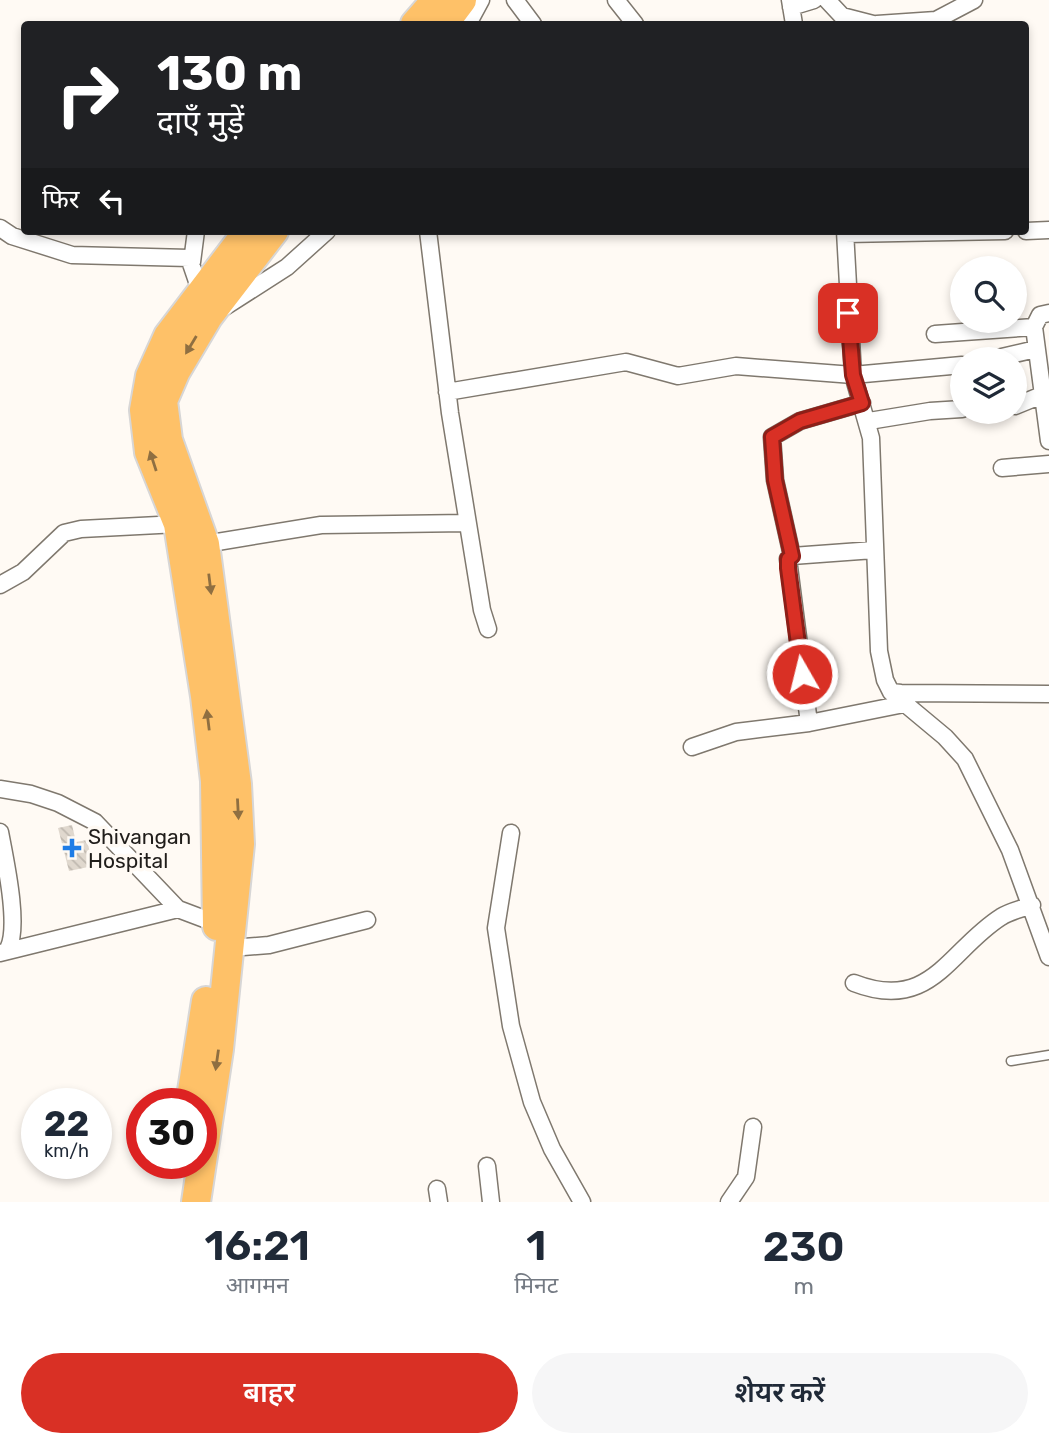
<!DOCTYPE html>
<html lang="hi">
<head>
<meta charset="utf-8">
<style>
	:root { --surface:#fff; --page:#f6f6f7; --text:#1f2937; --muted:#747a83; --accent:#d93025 }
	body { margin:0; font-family:Rubik,"Noto Sans Devanagari",sans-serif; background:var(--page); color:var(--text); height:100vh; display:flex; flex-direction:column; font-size:26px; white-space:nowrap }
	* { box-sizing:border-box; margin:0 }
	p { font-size:23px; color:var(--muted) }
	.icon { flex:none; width:38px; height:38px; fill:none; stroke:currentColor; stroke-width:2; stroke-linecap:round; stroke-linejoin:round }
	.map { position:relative; height:1202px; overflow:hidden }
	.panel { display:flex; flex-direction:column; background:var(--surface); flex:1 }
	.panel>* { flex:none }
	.hud { position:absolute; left:21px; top:21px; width:1008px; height:214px; border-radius:7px; box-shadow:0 4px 10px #0003; background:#202124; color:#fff; overflow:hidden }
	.buttons { position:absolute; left:950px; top:256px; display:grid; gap:14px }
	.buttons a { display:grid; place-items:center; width:77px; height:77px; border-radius:50%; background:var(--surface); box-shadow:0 4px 10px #0003; font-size:35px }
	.speed { position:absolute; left:21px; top:1088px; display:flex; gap:14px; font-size:35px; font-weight:700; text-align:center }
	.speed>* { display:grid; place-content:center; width:91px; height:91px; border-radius:50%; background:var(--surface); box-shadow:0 4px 10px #0003; line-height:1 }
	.speed small { font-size:18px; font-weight:400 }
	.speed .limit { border:10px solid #d22; background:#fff; color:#111 }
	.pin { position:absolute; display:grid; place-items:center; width:60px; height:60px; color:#fff; margin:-30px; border-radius:14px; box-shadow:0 4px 10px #0006 }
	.me { position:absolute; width:77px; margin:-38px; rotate:352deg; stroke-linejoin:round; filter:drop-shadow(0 0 5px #0008) }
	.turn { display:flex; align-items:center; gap:24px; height:147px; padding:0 21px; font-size:32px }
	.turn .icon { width:91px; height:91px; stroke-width:2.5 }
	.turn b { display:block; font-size:49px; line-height:60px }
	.then { display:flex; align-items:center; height:66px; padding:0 21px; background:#0003; gap:14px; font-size:26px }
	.eta { display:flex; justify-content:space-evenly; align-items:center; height:119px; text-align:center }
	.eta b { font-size:42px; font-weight:600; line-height:49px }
	.action { display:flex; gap:14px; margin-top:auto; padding:14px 21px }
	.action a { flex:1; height:80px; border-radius:42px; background:var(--accent); color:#fff; font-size:28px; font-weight:600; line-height:80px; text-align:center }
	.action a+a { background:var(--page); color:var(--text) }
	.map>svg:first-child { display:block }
	.building { fill:url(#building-back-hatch) }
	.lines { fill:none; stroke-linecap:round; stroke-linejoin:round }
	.lane-casing { stroke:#7f786e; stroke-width:11 }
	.street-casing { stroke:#7f786e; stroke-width:19 }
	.highway-casing { stroke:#d7d6d6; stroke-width:32 }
	.lane { stroke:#fff; stroke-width:8 }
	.street { stroke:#fff; stroke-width:16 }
	.highway { stroke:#fec168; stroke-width:28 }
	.oneway { fill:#8f6f41 }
	.route-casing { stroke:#8d1f18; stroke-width:18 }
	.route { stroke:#d93025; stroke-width:12 }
	.poi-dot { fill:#1f7de6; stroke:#fffaf4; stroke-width:2.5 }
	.labels { text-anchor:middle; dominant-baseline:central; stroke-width:7; stroke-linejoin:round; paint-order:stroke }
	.poi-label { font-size:21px; fill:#201d1a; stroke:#fffaf4; text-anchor:start }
</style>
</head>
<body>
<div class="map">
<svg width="1049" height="1202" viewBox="0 0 1049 1202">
	<defs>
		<pattern id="building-back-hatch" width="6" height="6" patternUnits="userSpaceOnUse" patternTransform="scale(1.75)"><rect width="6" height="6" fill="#e0d8ce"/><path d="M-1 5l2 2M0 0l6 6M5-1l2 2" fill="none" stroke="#c0b9b0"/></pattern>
	</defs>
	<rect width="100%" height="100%" fill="#fffaf4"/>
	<path class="building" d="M72,825L76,842L87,840L93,866L69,871L58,828Z"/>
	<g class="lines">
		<g class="lane-casing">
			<path id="lane" d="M1011,1061L1049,1055"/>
		</g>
		<g class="street-casing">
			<path id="street" d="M515,0L533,24
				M616,0L635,24
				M790,0L794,24
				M827,0L842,16L873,24
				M791,7L814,0
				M468,24L481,0
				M877,24L936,20L974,0
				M0,228L12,236L72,255L189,258L202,296
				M428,231L450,413L482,610L488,629
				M845,231L853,375L871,438L879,651L885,680L891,692L901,693L1049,694
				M1026,231L1049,230
				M845,234L1005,231
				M192,262L196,231
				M223,308L287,267L327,231
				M1049,313L1040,315L1034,327L1049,441
				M935,334L1034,327
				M993,359L1036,349
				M447,392L626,362L678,376L736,366L853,375L962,365
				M1015,406L1042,395
				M869,421L930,411L962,409
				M1002,468L1049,464
				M205,544L321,525L467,523
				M792,556L775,480L772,437L800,421L862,403
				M0,585L23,572L64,533L81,529L178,524
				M891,692L945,737L965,759L1010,850L1049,957
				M809,723L788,559L792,556L874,550
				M692,747L736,732L809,723L904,704
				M0,789L31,794L58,803L95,822L178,909L223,926
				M0,832C5,859 20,926 8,949
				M511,833L496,928L511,1026L532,1102L552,1149L582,1202
				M231,948L269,945L367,920
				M0,953L178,909
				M854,983C931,1013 949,950 1001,917C1010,911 1022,909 1032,905
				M487,1166L491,1202
				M437,1189L439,1202
				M729,1202L746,1177L753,1127"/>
		</g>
		<g class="highway-casing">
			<path id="highway" d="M415,24L436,0
				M444,24L462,0
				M217,926L215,781L205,696L178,524L149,452L144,410L150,376L168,336L248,231
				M190,1104L206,1001
				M196,1202L219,1049L240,844L237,784L205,544L168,440L163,401L176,371L208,317L274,231"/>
		</g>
		<use href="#lane" class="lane"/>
		<use href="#street" class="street"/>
		<use href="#highway" class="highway"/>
	</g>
	<defs><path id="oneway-solid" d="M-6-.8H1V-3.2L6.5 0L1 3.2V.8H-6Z" transform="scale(1.75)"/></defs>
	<g class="oneway">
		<use href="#oneway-solid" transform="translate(191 345) rotate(121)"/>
		<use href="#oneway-solid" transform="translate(153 461) rotate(-108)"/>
		<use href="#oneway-solid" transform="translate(210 584) rotate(83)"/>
		<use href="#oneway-solid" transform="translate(208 720) rotate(-97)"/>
		<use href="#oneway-solid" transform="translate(238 809) rotate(87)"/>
		<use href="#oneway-solid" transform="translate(217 1060) rotate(98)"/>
	</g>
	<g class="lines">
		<g class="route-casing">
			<path id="route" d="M802,674L788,568V559L792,556L775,480L772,437L800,421L862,403L853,375L848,313"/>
		</g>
		<use href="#route" class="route"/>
	</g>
	<path class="poi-dot" d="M68.5 837.5h7v7h7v7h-7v7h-7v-7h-7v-7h7z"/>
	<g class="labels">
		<g class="poi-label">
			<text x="88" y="836">Shivangan<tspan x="88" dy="24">Hospital</tspan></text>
		</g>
	</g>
</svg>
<div class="buttons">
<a><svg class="icon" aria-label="search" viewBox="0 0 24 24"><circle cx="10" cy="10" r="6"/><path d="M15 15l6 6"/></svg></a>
<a><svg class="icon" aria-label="layers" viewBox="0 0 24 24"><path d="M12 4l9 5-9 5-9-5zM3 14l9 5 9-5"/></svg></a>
</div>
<div class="speed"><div>22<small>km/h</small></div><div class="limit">30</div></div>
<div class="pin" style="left:848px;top:313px;background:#d93025"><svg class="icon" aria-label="arrive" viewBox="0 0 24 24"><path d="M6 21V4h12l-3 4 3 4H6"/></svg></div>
<svg class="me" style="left:802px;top:674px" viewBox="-20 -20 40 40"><circle r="17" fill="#d93025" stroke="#fff" stroke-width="3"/><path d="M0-11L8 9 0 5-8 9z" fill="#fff"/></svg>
<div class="hud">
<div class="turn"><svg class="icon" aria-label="right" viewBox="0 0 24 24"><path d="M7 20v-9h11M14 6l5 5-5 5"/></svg><div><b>130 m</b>दाएँ मुड़ें</div></div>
<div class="then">फिर<svg class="icon" aria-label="left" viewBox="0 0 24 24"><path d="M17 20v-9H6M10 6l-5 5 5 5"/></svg></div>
</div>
</div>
<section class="panel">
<div class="eta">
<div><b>16:21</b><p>आगमन</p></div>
<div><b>1</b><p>मिनट</p></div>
<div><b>230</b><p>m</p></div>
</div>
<div class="action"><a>बाहर</a><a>शेयर करें</a></div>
</section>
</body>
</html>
